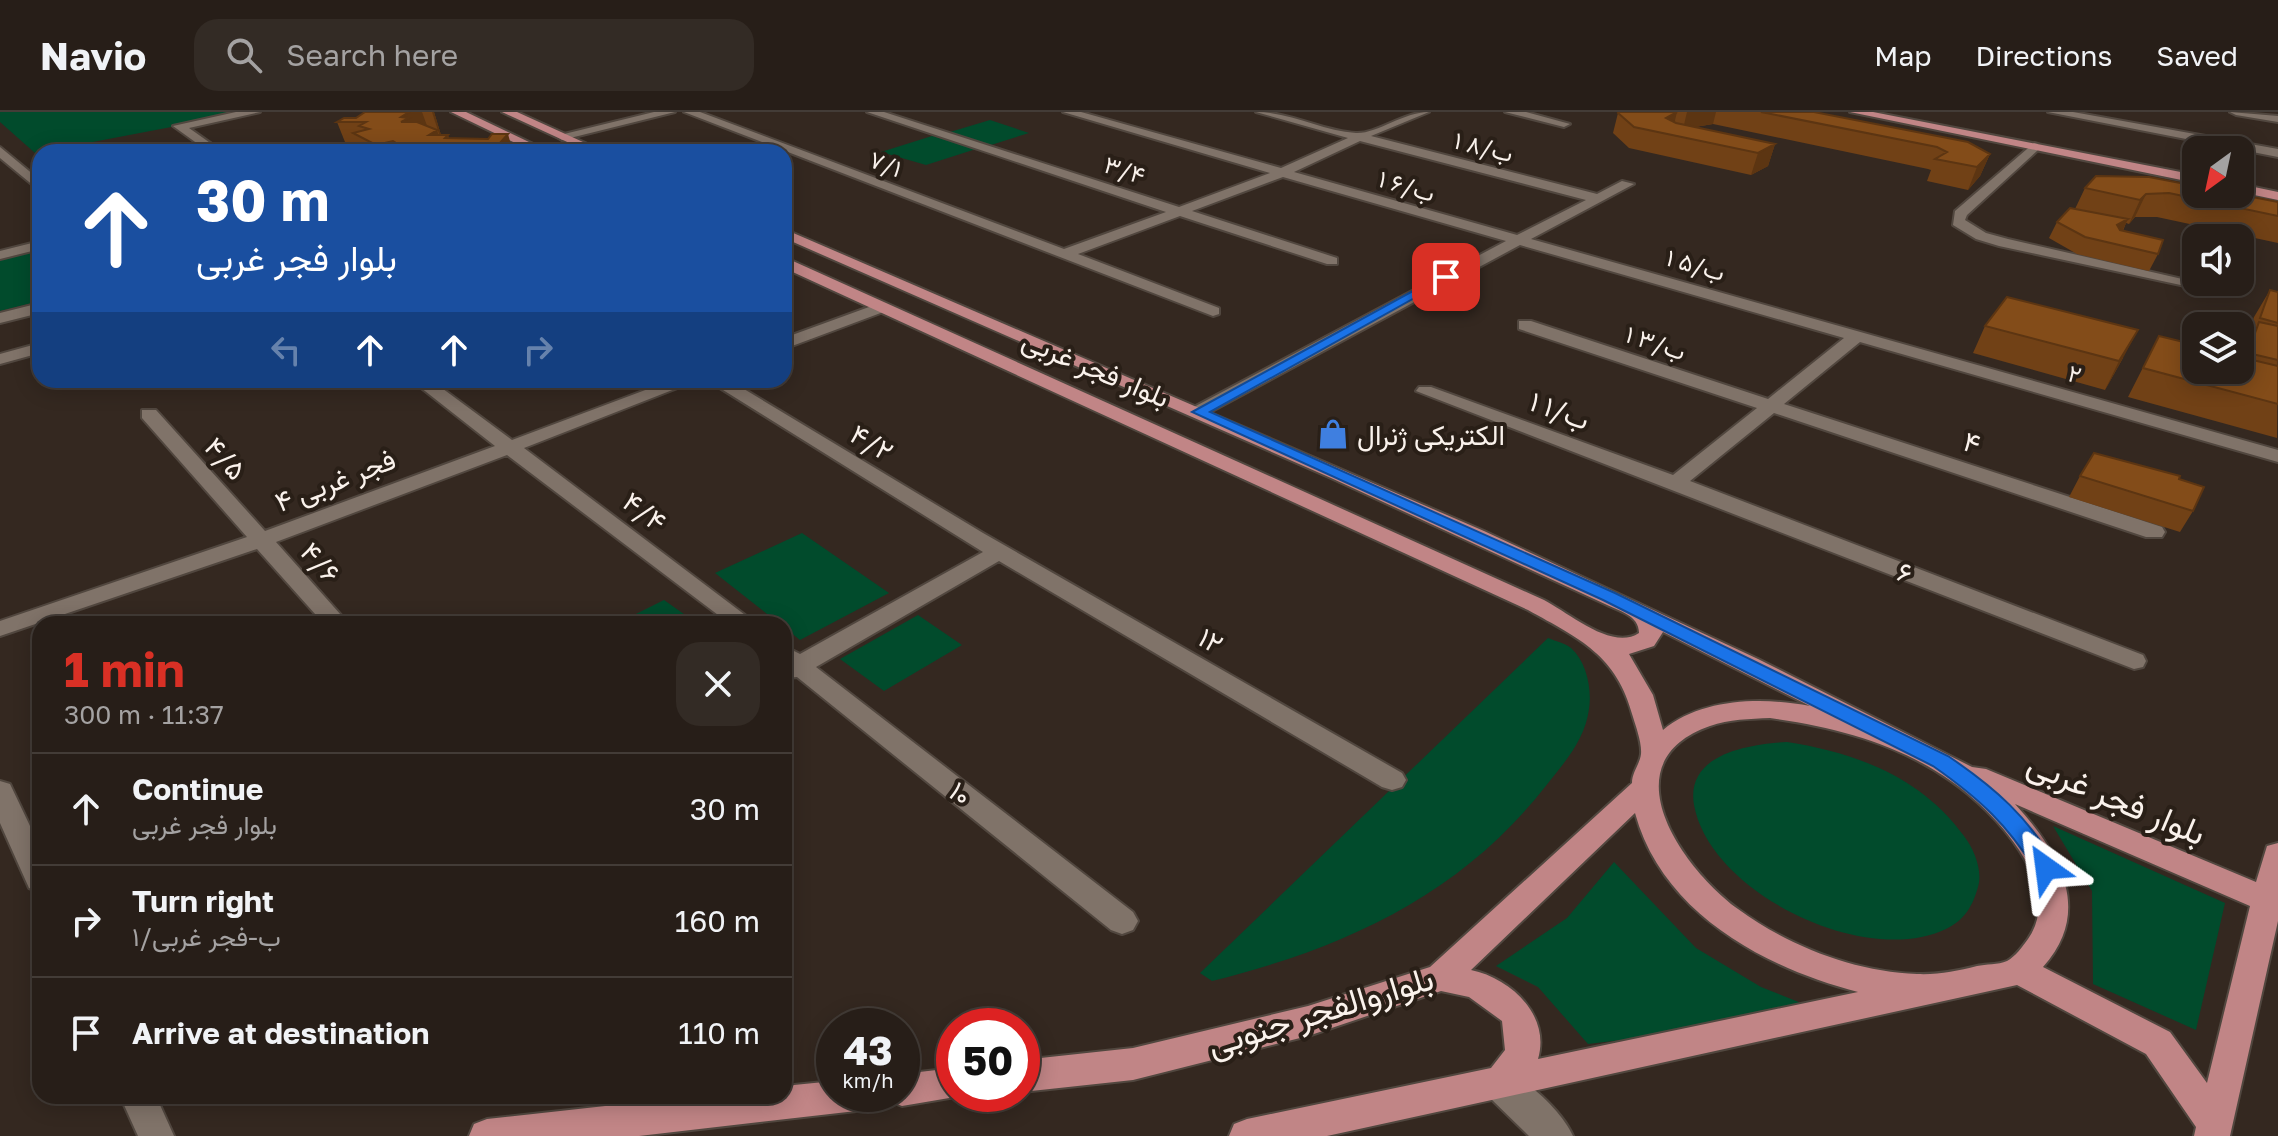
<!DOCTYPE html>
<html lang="en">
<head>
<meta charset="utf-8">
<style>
	:root { --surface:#271e18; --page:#332b25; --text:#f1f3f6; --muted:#a4a2a2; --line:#433c37; --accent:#d93025 }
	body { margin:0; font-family:"Golos Text",Vazirmatn,sans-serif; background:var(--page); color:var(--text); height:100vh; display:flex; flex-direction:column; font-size:30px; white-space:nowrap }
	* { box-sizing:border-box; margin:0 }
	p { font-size:26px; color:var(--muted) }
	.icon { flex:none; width:44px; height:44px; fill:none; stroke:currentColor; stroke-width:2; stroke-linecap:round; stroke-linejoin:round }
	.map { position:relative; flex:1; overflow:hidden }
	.sheet { position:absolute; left:32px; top:504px; width:760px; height:488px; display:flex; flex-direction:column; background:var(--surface); border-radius:24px; box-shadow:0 4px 20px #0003,0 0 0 2px var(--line) }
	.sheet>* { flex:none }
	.hud { position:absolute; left:32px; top:32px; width:760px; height:244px; border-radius:24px; box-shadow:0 4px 20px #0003,0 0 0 2px var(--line); background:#1a4fa0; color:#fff; overflow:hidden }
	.needle { width:52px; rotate:213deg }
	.fabs { position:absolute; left:2182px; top:24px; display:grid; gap:16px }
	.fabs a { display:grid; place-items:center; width:72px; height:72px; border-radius:16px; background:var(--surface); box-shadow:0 4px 20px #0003,0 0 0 2px var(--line); font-size:40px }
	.speed { position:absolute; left:816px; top:896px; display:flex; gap:16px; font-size:40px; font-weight:700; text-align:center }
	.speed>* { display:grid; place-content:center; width:104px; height:104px; border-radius:50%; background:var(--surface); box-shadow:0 4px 20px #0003,0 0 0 2px var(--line); line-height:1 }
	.speed small { font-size:20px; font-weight:400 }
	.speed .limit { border:12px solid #d22; background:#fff; color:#111 }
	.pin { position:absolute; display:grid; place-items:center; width:68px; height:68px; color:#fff; margin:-34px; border-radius:16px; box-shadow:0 4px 12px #0006 }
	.me { position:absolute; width:88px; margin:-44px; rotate:329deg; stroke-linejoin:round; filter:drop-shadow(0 0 6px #0008) }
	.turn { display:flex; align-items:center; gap:28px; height:168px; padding:0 32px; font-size:36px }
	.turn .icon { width:104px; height:104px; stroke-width:2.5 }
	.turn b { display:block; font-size:56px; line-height:68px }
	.lanes { display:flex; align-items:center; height:76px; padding:0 32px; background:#0003; justify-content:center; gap:40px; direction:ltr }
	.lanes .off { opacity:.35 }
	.round { display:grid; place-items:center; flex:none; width:84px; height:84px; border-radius:24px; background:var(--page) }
	.headline { display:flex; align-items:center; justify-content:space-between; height:136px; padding:0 32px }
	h1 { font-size:48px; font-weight:700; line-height:60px; color:var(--accent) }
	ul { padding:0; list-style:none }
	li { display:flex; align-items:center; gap:24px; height:112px; padding:0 32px; border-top:2px solid var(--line) }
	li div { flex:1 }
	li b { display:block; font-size:30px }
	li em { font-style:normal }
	header { display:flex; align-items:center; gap:48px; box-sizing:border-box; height:112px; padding:0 40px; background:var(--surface); border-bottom:2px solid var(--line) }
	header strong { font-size:38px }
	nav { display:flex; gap:44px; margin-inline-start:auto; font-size:28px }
	.search { width:560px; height:72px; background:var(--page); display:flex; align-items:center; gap:20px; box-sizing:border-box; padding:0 28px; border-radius:24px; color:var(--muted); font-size:30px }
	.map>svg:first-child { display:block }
	.green { fill:#014b2c }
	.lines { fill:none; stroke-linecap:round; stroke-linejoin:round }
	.minor-casing { stroke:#51473f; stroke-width:4 }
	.major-casing { stroke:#51473f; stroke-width:4 }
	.minor { fill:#807369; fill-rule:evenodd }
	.major { fill:#c18586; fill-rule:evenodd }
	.wall { fill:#714116 }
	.shaded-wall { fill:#5c3512 }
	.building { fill:#834c19; stroke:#5c3512; stroke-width:2 }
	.route { fill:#1a73e8; stroke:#114b97; stroke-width:2 }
	.labels { text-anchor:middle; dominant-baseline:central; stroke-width:8; stroke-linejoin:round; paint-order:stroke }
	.far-street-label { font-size:24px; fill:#faf2ec; stroke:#291f17 }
	.street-label { font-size:28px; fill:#faf2ec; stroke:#291f17 }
	.poi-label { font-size:28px; fill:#faf2ec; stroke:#291f17; text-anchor:start }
	.near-street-label { font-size:34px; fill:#faf2ec; stroke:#291f17 }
</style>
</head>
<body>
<header>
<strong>Navio</strong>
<div class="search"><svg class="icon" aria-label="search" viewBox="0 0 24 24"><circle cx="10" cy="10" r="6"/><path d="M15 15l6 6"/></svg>Search here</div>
<nav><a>Map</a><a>Directions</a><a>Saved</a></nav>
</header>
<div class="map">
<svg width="2278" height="1024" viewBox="0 0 2278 1024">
	<rect width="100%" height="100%" fill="#342820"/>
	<path class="green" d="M0,0H250L35,41L0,10Z
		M990,8L1029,21L991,33L950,20Z
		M932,24L976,37L926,53L881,40Z
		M40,136V189L0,199V145Z
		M802,421L889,481L800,528L715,461Z
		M664,488L698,512H616Z
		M918,503L962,533L884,579L840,547Z
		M1548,526C1555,529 1565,531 1571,536C1587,550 1592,578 1589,597C1585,628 1564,651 1545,675C1459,784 1344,836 1212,869L1200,861Z
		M1787,630C1857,641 1921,665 1964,724C1974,737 1983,759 1978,775C1973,793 1965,808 1946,817C1865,856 1710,781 1694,693C1685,641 1751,632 1787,630Z
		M2053,714L2225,791L2196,918L2093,872L2092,779Z
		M1614,750L1696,836L1761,875L1831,903L1588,932L1538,875L1496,854L1567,806Z"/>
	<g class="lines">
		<g class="minor-casing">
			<path id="minor" d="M236,0H260L189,16L223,40H209L173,14Z
				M654,0H675L562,28L556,24Z
				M684,0H700L1064,137L1166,100L867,0H884L1179,95L1270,61L1063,0H1081L1281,56L1348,26L1256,0C1291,0 1322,19 1356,21C1377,22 1403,0 1429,0L1371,24L1597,82L1622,69L1634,72L1531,127L2278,338V350L1860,230L1784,292L2162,415L2165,420L2162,425H2146L1774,301L1690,369L2143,543L2146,549L2143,555L2134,557L1416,279L1419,275H1431L1673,363L1757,296L1519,217V209H1531L1768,287L1844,226L1520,133L1199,306L1192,304V296L1506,129L1283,65L1192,99L1337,146V152H1327L1180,104L1078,142L1219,196V202L1213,204ZM1360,29L1586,88L1517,123L1294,60Z
				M1505,0H1526L1570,12L1564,15Z
				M2048,0H2073L2278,37V45Z
				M2230,0L2278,4V10L2236,3Z
				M2034,31L2038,32V38L1967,103L1965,108L1986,121L2008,127L2204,172V178L1999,134L1976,127L1953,113L1955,99Z
				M0,35L40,68V79L0,46Z
				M40,129V137L0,147V139Z
				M40,191V201L0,211V201Z
				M880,191L888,196L886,199L784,237V226Z
				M40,231V241L0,252V242Z
				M411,268H431L512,328L672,268H698L524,336L757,512H730L507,343L276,430L349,512H324L257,437L0,524V509L247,425L142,306V298H156L265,419L495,334Z
				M707,268H729L983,421L1402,661L1406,668L1402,675L1392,678L1382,675L999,449L816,555L1133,800L1138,809L1133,818L1122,822L1111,818L797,565L784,566V534L800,542L983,440Z
				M0,669L10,672L40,735V780L29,776L0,711Z
				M1500,956C1525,965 1562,999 1573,1024H1529L1487,983L1482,972L1487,961Z
				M120,984H156L174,1024H138Z"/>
		</g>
		<g class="major-casing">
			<path id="major" d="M451,0H466L550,40H534Z
				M502,0H517L605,40H589Z
				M1850,0H1873L2196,63V71Z
				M2240,72L2278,80V88L2240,80Z
				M784,117L1484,419L1758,547L1972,655L1986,657L2256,770L2267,734L2278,731V809L2230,1024H2194L2196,1015L2146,942L2017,873L1327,1024H1229L1234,1012L1247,1007L1491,956L1505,938L1502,909L1469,885L1441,879L1308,924L1133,968L1022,980V948L1133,936L1308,894L1430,855L1632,671C1632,660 1640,652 1641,642C1642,631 1636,615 1633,605C1617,543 1580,527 1528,498L784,156V145L1544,488C1569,501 1612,539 1639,521C1639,503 1619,499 1605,492L1331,366L784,126ZM1663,520L1810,594C1762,585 1702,586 1663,618L1653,583L1629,542L1654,534ZM1770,606C1835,615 1897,631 1951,669C1993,698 2066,773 2028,827C2023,834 2015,845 2007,849C1998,853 1986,852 1977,854C1957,859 1938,863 1917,862C1855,860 1788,834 1738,797C1682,756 1607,650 1710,614C1729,607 1750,607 1770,606ZM2015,692L2250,794L2207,971L2170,920L2043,855C2094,798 2059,740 2015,692ZM1635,701C1662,801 1765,856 1858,880L1538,947C1551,903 1510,866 1471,858Z
				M954,956V982L967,983L902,994L889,989L886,982H902V962Z
				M834,969V982H883L878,994L865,998L639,1024H469L474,1012L487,1007L696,984H784V974Z"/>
		</g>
		<use href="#minor" class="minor"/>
		<use href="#major" class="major"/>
	</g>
	<path class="wall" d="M365,0H434L441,23H448L449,26L513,40H349L337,10L356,6Z
		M1619,0H1814L1990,42L1980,64L1968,78L1927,69L1931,58L1928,57L1713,12L1695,15L1775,32L1768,54L1751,63L1629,36L1613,21L1618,1Z
		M2096,64L2278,90V131L2157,105H2135L2129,112L2126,111L2123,119L2158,142L2149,159L2077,142L2049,126L2057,110L2075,97L2085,76Z
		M2270,178L2278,180L2277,326L2128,285L2159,224L2240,245L2254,205Z
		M1985,214L2123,246L2105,278L1973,241Z
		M2080,364L2179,367L2193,399L2180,420L2069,385Z"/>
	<path class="shaded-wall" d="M409,0H422L430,22L437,18L444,40L401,10V5Z
		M432,0H434L441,23V28Z
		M1677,0L1672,21L1666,6Z
		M1687,0H1716L1713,12L1683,17Z
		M508,22L513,40H499V32Z
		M393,29L397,40H378L376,33Z
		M1775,32L1768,54L1751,63L1758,41Z
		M1990,42L1980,64L1968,78L1977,55Z
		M2146,82L2135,105L2129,112L2140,88Z
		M2128,107L2120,124L2117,113Z
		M2138,218L2123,246L2105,278L2119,249Z"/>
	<path class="building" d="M365,0H409L401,5L409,6L401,10H417L437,18L429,23H448L445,26L488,27L492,22H508L499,32H510L499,40H409L417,36H404L393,29L376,33L353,21L369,17L359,14L366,10H337L344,6H356Z
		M1619,0H1677L1666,6L1676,11L1775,32L1758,41L1634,15L1618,1Z
		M1761,0H1814L1968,30L1990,42L1977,55L1935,47L1947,40L1937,35Z
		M2096,64L2149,65L2196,74V82H2237L2278,90V104L2169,81L2146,82L2140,88L2085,76Z
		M2070,96L2128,107L2117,113L2120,118L2163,128L2158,142L2085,125L2057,110Z
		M2270,178L2278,180V211L2260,206Z
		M2007,185L2138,218L2119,249L1985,214Z
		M2259,210L2278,214V248L2248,241Z
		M2159,224L2196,233V258H2240V245L2278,254V292L2143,256Z
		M2094,341L2180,364L2179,367L2204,375L2193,399L2080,364Z"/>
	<path class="route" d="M1442,163L1452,165L1210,300L1615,481L1948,644C1994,675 2030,706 2057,756L2054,762H2038C2008,713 1980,687 1933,654L1603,488L1192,300Z"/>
	<defs>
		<g id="shop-bare" transform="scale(2.4)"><path d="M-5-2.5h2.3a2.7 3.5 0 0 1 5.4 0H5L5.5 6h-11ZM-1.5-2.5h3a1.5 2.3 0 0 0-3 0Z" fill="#3f7fe0" stroke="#291f17" stroke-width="2.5" paint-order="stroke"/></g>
	</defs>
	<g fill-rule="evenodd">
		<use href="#shop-bare" x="1333" y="322"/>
	</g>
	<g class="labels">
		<g class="far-street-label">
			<text transform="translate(1484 34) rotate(14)">۱ ب/۸</text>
			<text transform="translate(886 51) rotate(21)">۷/۱</text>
			<text transform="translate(1125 57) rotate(18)">۳/۴</text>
			<text transform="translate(1407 73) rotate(16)">۱ ب/۶</text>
			<text transform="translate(1696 152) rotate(16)">۱ ب/۵</text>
			<text transform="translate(1656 230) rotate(18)">۱ ب/۳</text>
			<text transform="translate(2075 261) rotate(16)">۲</text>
		</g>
		<g class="street-label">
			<text transform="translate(1096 256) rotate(23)">بلوار فجر غربی</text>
			<text transform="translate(1560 298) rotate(20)">۱ ب/۱</text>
			<text transform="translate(872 330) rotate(31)">۴/۲</text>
			<text transform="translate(1972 330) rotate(18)">۴</text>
			<text transform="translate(226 346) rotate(48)">۴/۵</text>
			<text transform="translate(335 368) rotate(-21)">۴ فجر غربی</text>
			<text transform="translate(645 399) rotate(37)">۴/۴</text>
			<text transform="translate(321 450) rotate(48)">۴/۶</text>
			<text transform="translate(1905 460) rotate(21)">۶</text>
			<text transform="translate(1211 528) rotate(30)">۱۲</text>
			<text transform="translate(961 681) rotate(38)">۱۰</text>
		</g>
		<g class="poi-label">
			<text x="1357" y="322">الکتریکی ژنرال</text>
		</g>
		<g class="near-street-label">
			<text transform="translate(2117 685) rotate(23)">بلوار فجر غربی</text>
			<text transform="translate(1320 898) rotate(-17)">بلواروالفجر جنوبی</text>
		</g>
	</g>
</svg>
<div class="fabs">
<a><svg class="needle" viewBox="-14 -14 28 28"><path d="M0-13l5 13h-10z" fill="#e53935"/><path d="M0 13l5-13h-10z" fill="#a4a2a2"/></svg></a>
<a><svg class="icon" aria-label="sound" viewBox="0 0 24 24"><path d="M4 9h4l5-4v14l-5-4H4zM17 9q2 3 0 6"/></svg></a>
<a><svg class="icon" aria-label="layers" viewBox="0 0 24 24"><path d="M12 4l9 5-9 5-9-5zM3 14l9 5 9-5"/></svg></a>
</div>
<div class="speed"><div>43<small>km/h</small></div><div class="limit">50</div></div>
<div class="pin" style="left:1446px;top:165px;background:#d93025"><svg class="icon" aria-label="arrive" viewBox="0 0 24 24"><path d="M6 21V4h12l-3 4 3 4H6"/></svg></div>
<svg class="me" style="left:2046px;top:756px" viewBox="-20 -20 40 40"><path d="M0-17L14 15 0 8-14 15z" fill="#1a73e8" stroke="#fff" stroke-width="4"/></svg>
<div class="hud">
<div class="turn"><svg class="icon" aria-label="ahead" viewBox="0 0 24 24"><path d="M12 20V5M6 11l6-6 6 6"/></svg><div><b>30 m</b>بلوار فجر غربی</div></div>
<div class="lanes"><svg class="icon off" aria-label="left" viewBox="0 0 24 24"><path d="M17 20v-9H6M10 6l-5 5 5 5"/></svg><svg class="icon" aria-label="ahead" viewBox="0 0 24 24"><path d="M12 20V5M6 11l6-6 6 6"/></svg><svg class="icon" aria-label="ahead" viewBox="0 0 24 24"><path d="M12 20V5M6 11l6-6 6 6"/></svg><svg class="icon off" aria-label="right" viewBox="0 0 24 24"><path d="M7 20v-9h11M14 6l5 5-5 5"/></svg></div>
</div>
<section class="sheet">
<div class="headline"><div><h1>1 min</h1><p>300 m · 11:37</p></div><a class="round"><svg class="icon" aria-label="close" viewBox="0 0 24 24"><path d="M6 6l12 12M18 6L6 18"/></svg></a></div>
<ul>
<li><svg class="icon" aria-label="ahead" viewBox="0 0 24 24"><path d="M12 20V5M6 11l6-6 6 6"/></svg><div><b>Continue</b><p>بلوار فجر غربی</p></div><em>30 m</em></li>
<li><svg class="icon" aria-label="right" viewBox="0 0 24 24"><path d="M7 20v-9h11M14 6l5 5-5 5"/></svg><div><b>Turn right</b><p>۱/ب-فجر غربی</p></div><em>160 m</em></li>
<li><svg class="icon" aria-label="arrive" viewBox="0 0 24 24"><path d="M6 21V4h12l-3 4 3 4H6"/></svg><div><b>Arrive at destination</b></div><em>110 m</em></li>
</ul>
</section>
</div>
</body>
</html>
